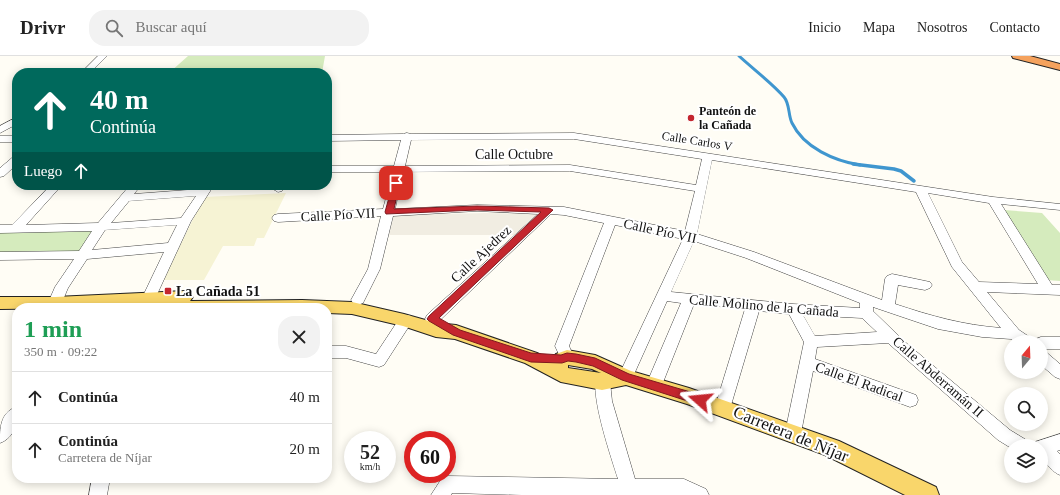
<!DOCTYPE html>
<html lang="es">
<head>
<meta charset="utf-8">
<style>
	:root { --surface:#fff; --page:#f2f2f2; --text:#222; --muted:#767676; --line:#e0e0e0 }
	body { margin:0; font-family:Georgia,serif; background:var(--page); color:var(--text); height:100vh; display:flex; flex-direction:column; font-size:15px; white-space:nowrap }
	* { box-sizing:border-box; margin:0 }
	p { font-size:13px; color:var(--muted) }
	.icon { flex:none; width:22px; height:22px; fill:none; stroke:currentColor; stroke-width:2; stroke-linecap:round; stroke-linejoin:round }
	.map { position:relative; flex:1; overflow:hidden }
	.sheet { position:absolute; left:12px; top:247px; width:320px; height:180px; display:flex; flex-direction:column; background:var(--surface); border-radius:16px; box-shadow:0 2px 10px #0003 }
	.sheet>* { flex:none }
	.banner { position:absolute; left:12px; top:12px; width:320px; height:122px; border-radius:16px; box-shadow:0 2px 10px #0003; background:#00695c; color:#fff; overflow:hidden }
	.needle { width:26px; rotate:19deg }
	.tools { position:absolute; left:1004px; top:279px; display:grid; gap:8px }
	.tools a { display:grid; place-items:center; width:44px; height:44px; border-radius:50%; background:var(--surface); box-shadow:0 2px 10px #0003; font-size:20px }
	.speed { position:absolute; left:344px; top:375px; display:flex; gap:8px; font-size:20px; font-weight:700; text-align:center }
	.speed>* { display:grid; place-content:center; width:52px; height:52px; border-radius:50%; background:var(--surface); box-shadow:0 2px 10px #0003; line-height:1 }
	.speed small { font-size:10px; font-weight:400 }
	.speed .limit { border:6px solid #d22; background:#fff; color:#111 }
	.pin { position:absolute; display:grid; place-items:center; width:34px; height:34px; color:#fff; margin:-17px; border-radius:8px; box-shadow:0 2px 6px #0006 }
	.me { position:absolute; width:44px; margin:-22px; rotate:288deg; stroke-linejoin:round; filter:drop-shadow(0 0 3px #0008) }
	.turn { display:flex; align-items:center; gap:14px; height:84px; padding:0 12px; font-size:18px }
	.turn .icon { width:52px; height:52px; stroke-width:2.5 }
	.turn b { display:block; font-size:28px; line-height:34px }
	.then { display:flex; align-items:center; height:38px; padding:0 12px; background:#0003; gap:8px; font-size:15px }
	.round { display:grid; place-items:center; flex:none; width:42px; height:42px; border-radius:16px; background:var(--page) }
	.head { display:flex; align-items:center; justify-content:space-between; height:68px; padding:0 12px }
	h1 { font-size:24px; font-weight:700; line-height:30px; color:#1e9e55 }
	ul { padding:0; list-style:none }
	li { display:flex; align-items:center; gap:12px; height:52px; padding:0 12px; border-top:1px solid var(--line) }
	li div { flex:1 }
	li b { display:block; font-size:15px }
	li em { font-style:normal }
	header { display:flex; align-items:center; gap:24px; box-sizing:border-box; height:56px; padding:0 20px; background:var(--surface); border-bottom:1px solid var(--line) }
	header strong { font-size:19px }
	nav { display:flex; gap:22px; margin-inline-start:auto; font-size:14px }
	.search { width:280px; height:36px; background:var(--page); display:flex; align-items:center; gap:10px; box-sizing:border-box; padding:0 14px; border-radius:16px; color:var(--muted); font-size:15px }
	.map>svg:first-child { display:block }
	.farmland { fill:#f6f3d4 }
	.green { fill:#d5ebbd }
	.plaza { fill:#f1ede2 }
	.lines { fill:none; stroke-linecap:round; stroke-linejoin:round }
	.stream-far1 { stroke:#3f96cf; stroke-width:3 }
	.stream { stroke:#3f96cf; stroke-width:3.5 }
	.minor-casing { stroke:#444; stroke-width:1 }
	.major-casing { stroke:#222; stroke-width:2 }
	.highway-casing { stroke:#222; stroke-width:2 }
	.minor { fill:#fff; fill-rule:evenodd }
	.major { fill:#f9d66b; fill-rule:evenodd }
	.highway { fill:#f5a25d; fill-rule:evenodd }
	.route { fill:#c4262e; stroke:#7f191e }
	.poi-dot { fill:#c4262e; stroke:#fff; stroke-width:1.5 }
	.labels { text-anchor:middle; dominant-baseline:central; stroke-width:4; stroke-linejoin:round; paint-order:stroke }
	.far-poi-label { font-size:12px; font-weight:bold; fill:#111; stroke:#fff; text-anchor:start }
	.far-street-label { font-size:12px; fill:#111; stroke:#fff }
	.street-label { font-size:14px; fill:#111; stroke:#fff }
	.poi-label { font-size:14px; font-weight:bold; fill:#111; stroke:#fff; text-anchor:start }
	.near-street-label { font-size:17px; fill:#111; stroke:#fff }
</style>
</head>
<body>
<header>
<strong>Drivr</strong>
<div class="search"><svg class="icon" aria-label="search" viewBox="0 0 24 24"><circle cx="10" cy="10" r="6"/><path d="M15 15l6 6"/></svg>Buscar aquí</div>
<nav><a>Inicio</a><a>Mapa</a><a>Nosotros</a><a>Contacto</a></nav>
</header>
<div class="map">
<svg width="1060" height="439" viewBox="0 0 1060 439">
	<rect width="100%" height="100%" fill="#fffdf5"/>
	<path class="farmland" d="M286,137L264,182H257L254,190H223L204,224H163L204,141Z"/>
	<path class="green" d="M188,0H325L322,17H169Z
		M1004,154L1042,157L1060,177V225L1046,224Z
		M101,171L84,199L0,200V173Z"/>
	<path class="plaza" d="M486,157L535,158L536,162L516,179H389L394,159Z"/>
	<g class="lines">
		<path class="stream-far1" d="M739,0C753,13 772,27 784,41C790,48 788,59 792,67C804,92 835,105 860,109"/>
		<path class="stream" d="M853,108L894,113L901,115L914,125"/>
		<g class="minor-casing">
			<path id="minor" d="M98,0H107L90,17H81Z
				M17,61V68L0,77V70Z
				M407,77L411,78L574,77L993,141L1060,148V154L1001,148L1052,229H1060V239L987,236L1019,274L1031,282L1033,286H1015L1011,283L982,281L938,273L873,251V255L905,286L1010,374L1028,385L1030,390H1011V392L998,384L888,287L817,291L815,303L916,339L918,344L916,349L910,351L813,315L801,377L799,382L793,384L787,382L785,377L804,286L789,258L759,255L729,356L723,358L717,356L715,351L745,253L694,248L662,329L659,334L654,335L649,334L646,329L681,247L667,245L631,325L626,327L621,325L618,321L683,183L615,169L569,290L574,301L572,305L567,307L562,305L555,290L604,167L564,159L551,158L437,267L432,268L427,267L425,263L427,259L538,158L477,155L393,160L380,213L363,247L358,249L353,247L351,244L368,213L381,160L278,166L274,165L272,162L274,159L278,158L383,153L393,116H327V110H394L401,84L327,85V79L403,78ZM574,83L702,103L696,129L570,109L405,110L411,84ZM712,104L916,136L952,211L1001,272C963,269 931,260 895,248L898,229L925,234L930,232L932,229L930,226L892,218L887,220L885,223L882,244L754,196L697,178ZM570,115L695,135L685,175L564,151L477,149L395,153L403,116ZM928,137L989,147L1038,228L979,226L962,206ZM694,185L746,202L860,247V252L793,248L671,236ZM803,259L862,262L877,276L815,280Z
				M0,80H17V86H0Z
				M17,100V108L4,120L0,121V112L13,101Z
				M51,129H62L26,169L98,167L130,129H141L134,138L201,133L204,129H214L191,165L154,245L149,247L144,245L142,242L164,196L87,203L68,232L60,251L55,252L50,251L48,247L55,231L74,203L0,204V196L79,195L92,175L0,177V169H12ZM196,140L181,162L111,167L129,145ZM177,169L168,187L92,194L105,174Z
				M275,129H285L282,135L278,136L273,133Z
				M406,259L411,260L413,264L384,309L379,311L346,302H327V290H346L376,298L401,260Z
				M1041,281H1060V293H1041V286H1034L1036,283Z
				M1041,294L1046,296L1060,308V323L1055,321L1041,309Z
				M602,320L607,321L610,326L612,345L635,423H684L706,433L709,439H522L452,437L451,439H431L442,422L448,420L618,423C612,404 589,337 597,321Z
				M16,351C21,364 14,382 0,387C0,372 0,357 16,351Z
				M1060,378V394L1057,395L1060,398V419C1052,416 1048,408 1041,403V390H1033L1035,386Z
				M92,422H110L107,439H89Z"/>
		</g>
		<g class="major-casing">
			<path id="major" d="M185,235L191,237L193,241L190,245L302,244L352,246L404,258L436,267L456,269L537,297L551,304L556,298L567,294L595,299L631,315L689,332L839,385L936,431L939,439H905L825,399L687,348L626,329L602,334L561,326L525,307L455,283L436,281L403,270L352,258L327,257V252H159L161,248L79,252L0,253V241H55ZM568,309L592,313L601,317L568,312Z"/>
		</g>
		<g class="highway-casing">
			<path id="highway" d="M1012,0H1030L1060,8V14L1013,2Z"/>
		</g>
		<use href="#minor" class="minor"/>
		<use href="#major" class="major"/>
		<use href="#highway" class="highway"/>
	</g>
	<path class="route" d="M396,124L400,127L394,153L477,150L549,152L553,154L439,262L460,274L531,297L561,299L567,297L576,298L595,302L629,318L704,340L706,344L704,347L700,349L622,324L593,310L576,306L568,305L562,307L531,306L453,279L429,265L427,263L429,260L541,156L477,154L386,158L385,156L393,127Z"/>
	<g class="poi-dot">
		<circle cx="691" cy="62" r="4"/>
		<rect x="164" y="231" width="8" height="8" rx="2"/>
	</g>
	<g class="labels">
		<g class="far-poi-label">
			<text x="699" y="55">Panteón de<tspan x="699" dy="14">la Cañada</tspan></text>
		</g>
		<g class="far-street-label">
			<text transform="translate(697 85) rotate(9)">Calle Carlos V</text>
		</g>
		<g class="street-label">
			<text x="514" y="98">Calle Octubre</text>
			<text transform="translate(338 159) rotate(-3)">Calle Pío VII</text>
			<text transform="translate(660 175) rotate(12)">Calle Pío VII</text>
			<text transform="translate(481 198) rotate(-43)">Calle Ajedrez</text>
			<text transform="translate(764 250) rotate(5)">Calle Molino de la Cañada</text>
			<text transform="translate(938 321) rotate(41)">Calle Abderramán II</text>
			<text transform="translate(859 326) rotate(20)">Calle El Radical</text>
		</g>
		<g class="poi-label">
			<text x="176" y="235">La Cañada 51</text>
		</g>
		<g class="near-street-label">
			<text transform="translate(791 378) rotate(22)">Carretera de Níjar</text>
		</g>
	</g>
</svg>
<div class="tools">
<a><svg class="needle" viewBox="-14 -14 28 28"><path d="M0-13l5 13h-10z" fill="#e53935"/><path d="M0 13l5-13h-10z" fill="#767676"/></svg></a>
<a><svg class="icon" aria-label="search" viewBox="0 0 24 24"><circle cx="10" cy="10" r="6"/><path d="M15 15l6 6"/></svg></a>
<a><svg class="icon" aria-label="layers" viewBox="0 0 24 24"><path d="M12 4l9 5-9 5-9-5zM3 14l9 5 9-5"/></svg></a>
</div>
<div class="speed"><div>52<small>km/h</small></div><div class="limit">60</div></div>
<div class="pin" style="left:396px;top:127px;background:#d93025"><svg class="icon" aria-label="arrive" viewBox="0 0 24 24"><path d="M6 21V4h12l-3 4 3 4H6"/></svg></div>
<svg class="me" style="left:700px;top:344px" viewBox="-20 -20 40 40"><path d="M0-17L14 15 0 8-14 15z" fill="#c4262e" stroke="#fff" stroke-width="4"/></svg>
<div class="banner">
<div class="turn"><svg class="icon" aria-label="ahead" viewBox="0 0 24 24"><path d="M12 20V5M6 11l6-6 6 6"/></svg><div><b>40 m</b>Continúa</div></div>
<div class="then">Luego<svg class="icon" aria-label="ahead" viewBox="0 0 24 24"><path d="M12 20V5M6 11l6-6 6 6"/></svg></div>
</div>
<section class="sheet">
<div class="head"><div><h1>1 min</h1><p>350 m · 09:22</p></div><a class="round"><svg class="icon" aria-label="close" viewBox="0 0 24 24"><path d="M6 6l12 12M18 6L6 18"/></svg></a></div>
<ul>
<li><svg class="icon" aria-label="ahead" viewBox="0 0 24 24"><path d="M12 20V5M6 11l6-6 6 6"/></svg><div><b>Continúa</b></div><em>40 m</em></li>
<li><svg class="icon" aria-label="ahead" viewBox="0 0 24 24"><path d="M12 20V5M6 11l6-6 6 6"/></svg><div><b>Continúa</b><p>Carretera de Níjar</p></div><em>20 m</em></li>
</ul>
</section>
</div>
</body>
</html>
